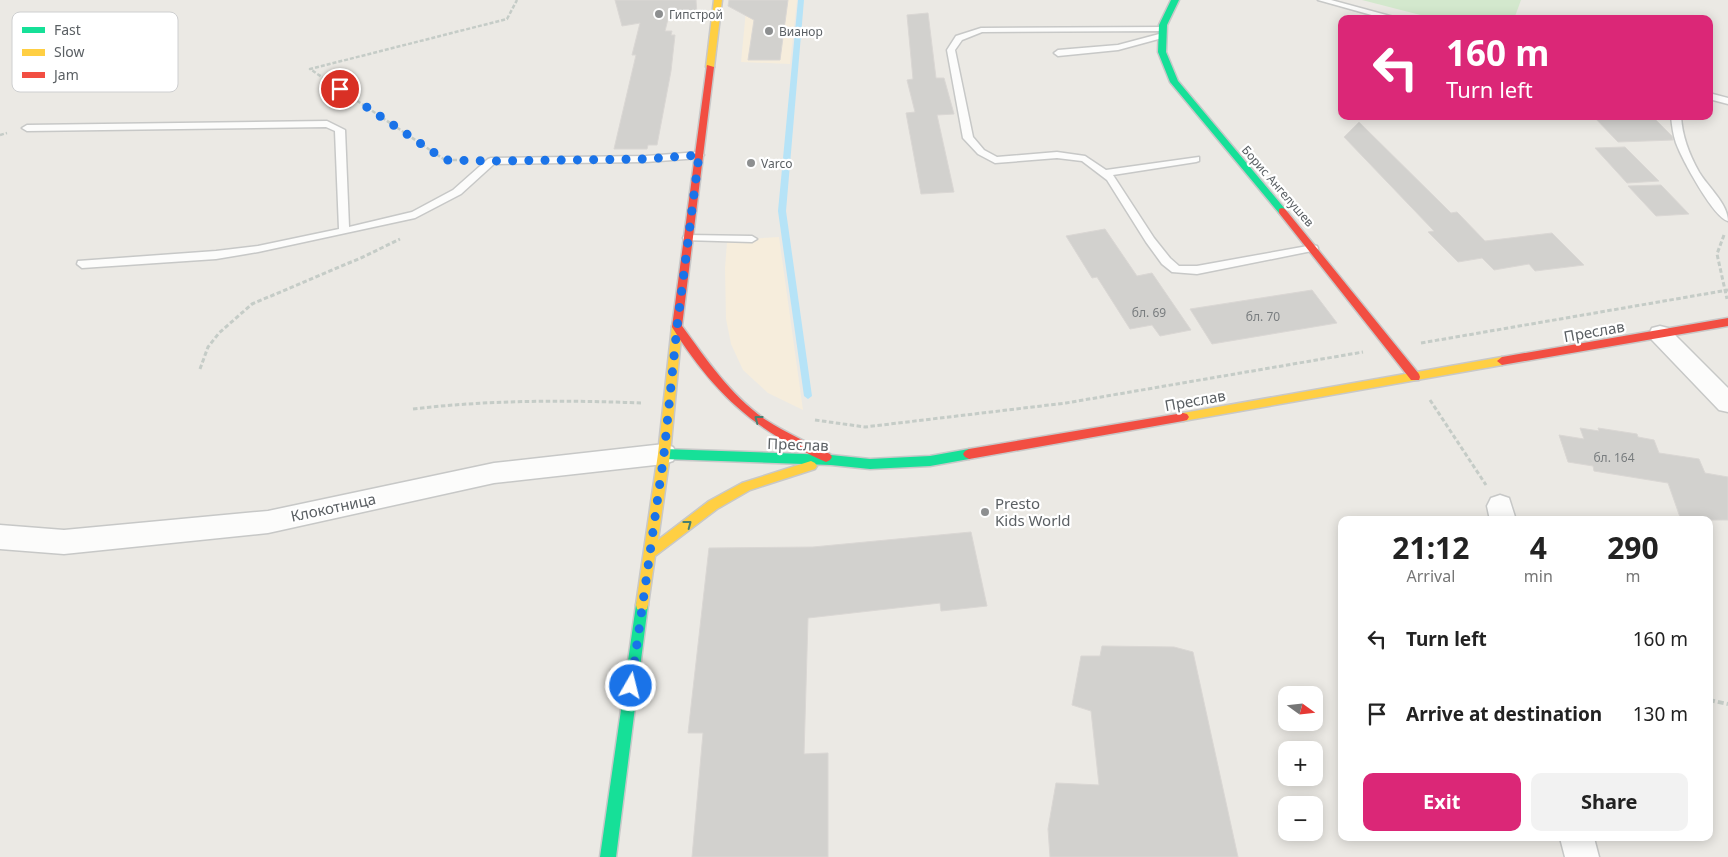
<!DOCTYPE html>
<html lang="en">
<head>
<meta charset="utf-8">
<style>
	:root { --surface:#fff; --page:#f2f2f2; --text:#222; --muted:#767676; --accent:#db2777 }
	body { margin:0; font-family:"Noto Sans",sans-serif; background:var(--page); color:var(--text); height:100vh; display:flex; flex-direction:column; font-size:19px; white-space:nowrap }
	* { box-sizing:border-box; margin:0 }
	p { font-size:16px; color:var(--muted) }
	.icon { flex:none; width:28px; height:28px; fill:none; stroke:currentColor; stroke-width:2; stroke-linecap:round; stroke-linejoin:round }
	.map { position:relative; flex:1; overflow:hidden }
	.panel { position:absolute; left:1338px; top:516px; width:375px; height:325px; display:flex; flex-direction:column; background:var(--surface); border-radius:10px; box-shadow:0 2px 12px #0003 }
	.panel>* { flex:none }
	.banner { position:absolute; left:1338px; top:15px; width:375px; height:105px; border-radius:10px; box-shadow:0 2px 12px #0003; background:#db2777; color:#fff; overflow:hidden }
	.needle { width:32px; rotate:105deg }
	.fabs { position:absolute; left:1278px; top:686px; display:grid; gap:10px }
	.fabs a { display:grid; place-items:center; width:45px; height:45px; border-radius:10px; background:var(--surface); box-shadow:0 2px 12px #0003; font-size:25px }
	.pin { position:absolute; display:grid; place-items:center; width:42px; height:42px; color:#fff; margin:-21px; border:2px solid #fff; border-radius:50%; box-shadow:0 1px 5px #0007 }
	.me { position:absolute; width:55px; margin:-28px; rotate:8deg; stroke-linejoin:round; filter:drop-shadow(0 0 4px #0008) }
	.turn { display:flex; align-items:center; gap:18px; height:105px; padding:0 25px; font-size:22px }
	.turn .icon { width:65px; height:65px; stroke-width:2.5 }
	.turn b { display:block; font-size:35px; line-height:42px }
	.eta { display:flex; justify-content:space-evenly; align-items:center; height:85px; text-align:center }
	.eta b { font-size:30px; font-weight:700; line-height:35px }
	.action { display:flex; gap:10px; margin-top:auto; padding:10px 25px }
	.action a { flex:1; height:58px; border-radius:10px; background:var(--accent); color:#fff; font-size:20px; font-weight:700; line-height:58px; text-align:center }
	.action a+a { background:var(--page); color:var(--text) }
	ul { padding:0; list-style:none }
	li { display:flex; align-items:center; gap:15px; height:75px; padding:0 25px }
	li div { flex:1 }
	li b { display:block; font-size:19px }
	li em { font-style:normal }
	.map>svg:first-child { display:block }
	.commercial { fill:#f6eddc }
	.green { fill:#d3e8cd }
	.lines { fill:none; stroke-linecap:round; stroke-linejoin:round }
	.stream { fill:#b6e3f7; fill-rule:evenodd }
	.building { fill:#d2d1ce; stroke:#dad7d4 }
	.lane-casing { stroke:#c7c8c7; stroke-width:3 }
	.street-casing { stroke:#c7c8c7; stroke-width:3 }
	.fast-casing { stroke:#c8c8c8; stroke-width:3 }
	.slow-casing { stroke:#c8c8c8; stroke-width:3 }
	.jam-casing { stroke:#c8c8c8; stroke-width:3 }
	.path-far2 { stroke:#c5ccc7; stroke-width:2.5; stroke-dasharray:4 2; stroke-linecap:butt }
	.path-far1 { stroke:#c5ccc7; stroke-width:3; stroke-dasharray:4.5 2.5; stroke-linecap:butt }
	.path { stroke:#c5ccc7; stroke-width:4; stroke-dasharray:6 3; stroke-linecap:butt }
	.lane { fill:#fcfcfb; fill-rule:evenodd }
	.street { fill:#fcfcfb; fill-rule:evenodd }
	.fast { fill:#16e098; fill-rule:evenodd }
	.slow { fill:#ffcf43; fill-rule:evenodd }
	.jam { fill:#f24e42; fill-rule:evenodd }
	.oneway { stroke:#497f70 }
	.route { stroke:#1a73e8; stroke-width:9; stroke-dasharray:0 16.2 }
	.poi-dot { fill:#8d8f90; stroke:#fff; stroke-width:2 }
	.labels { text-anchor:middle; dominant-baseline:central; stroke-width:4.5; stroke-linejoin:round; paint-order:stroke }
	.far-poi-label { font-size:12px; fill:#5a5f63; stroke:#fff; text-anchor:start }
	.far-street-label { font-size:12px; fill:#5a5f63; stroke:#fff }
	.number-label { font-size:12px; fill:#797d7f }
	.street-label { font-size:15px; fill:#5a5f63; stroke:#fff }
	.poi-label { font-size:15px; fill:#5a5f63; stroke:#fff; text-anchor:start }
	.key { fill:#fff; stroke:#cecfd0; stroke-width:1 }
	.key-label { font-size:14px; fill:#5a5f63 }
</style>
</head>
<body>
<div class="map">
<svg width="1728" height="857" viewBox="0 0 1728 857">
	<rect width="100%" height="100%" fill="#ebe9e4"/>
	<path class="commercial" d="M747,0H797L790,64L741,62Z
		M779,237L803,410L768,393L743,370L731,344L726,319L725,268L727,242L733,240Z"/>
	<path class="green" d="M1362,0H1521L1514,19H1436Z"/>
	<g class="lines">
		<path class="stream" d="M798,0H804L786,211L812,396L808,399L804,396L778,211Z"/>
	</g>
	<path class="building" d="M615,0H696L697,14L668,19L665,31H672L671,35H675L671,71L657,145H648L647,149H614L636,55H632L640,23L622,26Z
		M729,0H788L780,60H748L754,20L728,6Z
		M928,13L936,78H944L954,114L937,115L954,192L921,194L906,113L915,112L907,80L913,79L907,15Z
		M1593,116H1652L1672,136L1673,140L1618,142Z
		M1359,122L1451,213L1457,212L1485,241L1552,233L1584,265L1535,271L1529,264L1494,270L1482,258L1458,262L1428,232L1434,231L1344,137Z
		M1625,147L1659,181L1627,183L1595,148Z
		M1661,185L1689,214L1656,216L1628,186Z
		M1105,229L1137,276L1152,273L1191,330L1160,336L1152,325L1130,329L1097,277L1092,278L1066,236Z
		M1312,290L1337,323L1212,344L1190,309Z
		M1580,428L1599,431L1598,428L1637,434L1638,437L1654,440L1659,453L1699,459L1705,473L1728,477V520H1681L1668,483L1594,471L1593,466L1568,462L1559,435L1584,439Z
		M971,532L987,606L941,611L940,603L808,618L804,754L828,753V857H692L703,733H688L709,548L813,547Z
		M1102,646L1174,647L1193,652L1238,857H1050L1048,829L1056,783L1099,785L1091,711L1072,705L1081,656H1100Z"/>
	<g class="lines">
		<g class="lane-casing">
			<path id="lane" d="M1318,0H1331L1401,19H1386Z
				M1166,27V31H1163L982,32L962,40L955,50L973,137L984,150L997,157L1057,152L1085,156L1106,170L1199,157V161L1196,162L1113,175L1154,238L1170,258L1179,266H1197L1313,245L1317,246L1318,248L1317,250L1197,274L1172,272L1162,264L1146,242L1107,180L1082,161L1057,158L995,163L978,154L963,138L947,50L956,36L981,28Z
				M1163,33H1166V37L1118,50L1058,56L1054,53L1058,50L1118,45Z
				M1709,93L1728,98V104L1709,99Z
				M1671,116H1681C1682,136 1689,154 1699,172C1708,187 1728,204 1728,221C1713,217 1682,159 1676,143C1673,134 1672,126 1671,116Z
				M327,121L345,130L349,227L412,212L453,190L488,159L491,158L646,156L699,152L704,155L699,158L646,162L494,164L461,194L415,218L258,252L216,259L82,268L77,264L78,261L216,251L258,246L339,229L335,131L326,127L27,131L22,128L27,125Z
				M688,235L752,236L757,239L752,242L684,240L683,238L684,236Z"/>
		</g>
		<g class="street-casing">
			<path id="street" d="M1660,326L1668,328L1728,388V412L1719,410L1652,340L1649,334L1652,328Z
				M664,444L673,447L677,454L673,461L664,464L494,483L268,533L64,554L0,549V525L64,530L268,511L494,463Z
				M1500,495L1509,498L1516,520H1490L1487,506L1491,498Z
				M1560,838H1594L1599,857H1565Z"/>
		</g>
		<g class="fast-casing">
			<path id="fast" d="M1171,0H1179L1167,25L1166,52L1178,81L1285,209V213H1279L1170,82L1158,52L1159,25Z
				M664,449L831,455L870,459L930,456L969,449L973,451L975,454L973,457L969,459L930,466L870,469L831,465L664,459L660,457L658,454L660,451Z
				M642,599L647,601L648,605L616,857H600L636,605L637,601Z"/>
		</g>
		<g class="slow-casing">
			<path id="slow" d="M714,0H722L714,67L710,69L706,67Z
				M677,322L682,326L670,454L658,540L709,501L742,483L811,461L815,463L817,466L815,469L750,490L717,509L655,556L648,605L647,609L642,611L637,609L636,605L658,454L672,326Z
				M1502,357L1507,361L1502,365L1183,421L1179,420L1177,417L1179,414L1183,413Z"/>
		</g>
		<g class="jam-casing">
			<path id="jam" d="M707,65L714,67L682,326C707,360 731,396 766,420C786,433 809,443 830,454L832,457L830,460L826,462C816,458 807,453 798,448C742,420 705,380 672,327Z
				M1282,208L1285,209L1419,374L1420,377L1419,380H1411L1279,213V209Z
				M1728,318V326L1502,365L1497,361L1502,357Z
				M1183,413L1187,414L1189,417L1187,420L1183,421L969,459L965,457L963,454L965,451L969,449Z"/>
		</g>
		<path class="path-far2" d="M0,135L7,133
			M463,160H445L310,69L507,19L517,0"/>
		<path class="path-far1" d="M1724,235L1717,254L1727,299
			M1421,343L1728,290
			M200,369L208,347L219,333L252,304L363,257L400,239
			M1430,400L1486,485
			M413,409C489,400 565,400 641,403
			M815,420L865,427L1066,403L1363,352"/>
		<path class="path" d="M1709,700L1728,704"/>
		<use href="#lane" class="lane"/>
		<use href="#street" class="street"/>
		<use href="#fast" class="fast"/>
		<use href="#slow" class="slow"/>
		<use href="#jam" class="jam"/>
	</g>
	<defs><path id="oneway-chevron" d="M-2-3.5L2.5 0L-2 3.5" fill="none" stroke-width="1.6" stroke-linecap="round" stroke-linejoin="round" transform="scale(1.25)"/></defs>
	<g class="oneway">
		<use href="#oneway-chevron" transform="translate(758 419) rotate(-143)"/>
		<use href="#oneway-chevron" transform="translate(688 524) rotate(-37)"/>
	</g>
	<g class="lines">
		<path class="route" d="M340,89L445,160L491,161L646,159L699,155L677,327L664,454L631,686"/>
	</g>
	<g class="poi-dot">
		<circle cx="659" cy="14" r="5"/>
		<circle cx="769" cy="31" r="5"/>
		<circle cx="751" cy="163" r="5"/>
		<circle cx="985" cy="512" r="5"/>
	</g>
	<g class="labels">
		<g class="far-poi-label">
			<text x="669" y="14">Гипстрой</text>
			<text x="779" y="31">Вианор</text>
			<text x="761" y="163">Varco</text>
		</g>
		<g class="far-street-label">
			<text transform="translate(1278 186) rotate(49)">Борис Ангелушев</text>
		</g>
		<g class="number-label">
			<text x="1149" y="312">бл. 69</text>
			<text x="1263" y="316">бл. 70</text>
			<text x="1614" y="457">бл. 164</text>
		</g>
		<g class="street-label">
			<text transform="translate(1594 331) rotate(-10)">Преслав</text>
			<text transform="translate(1195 400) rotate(-10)">Преслав</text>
			<text transform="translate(798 444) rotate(2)">Преслав</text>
			<text transform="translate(333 507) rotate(-12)">Клокотница</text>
		</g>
		<g class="poi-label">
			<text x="995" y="503">Presto<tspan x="995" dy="17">Kids World</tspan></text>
		</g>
	</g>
	<rect x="12" y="12" width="166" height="80" rx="8" class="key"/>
	<rect x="22" y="27" width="23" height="6" fill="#16e098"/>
	<rect x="22" y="49" width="23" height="7" fill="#ffcf43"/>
	<rect x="22" y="72" width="23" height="6" fill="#f24e42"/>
	<g class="key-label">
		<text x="54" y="35">Fast</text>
		<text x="54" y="57">Slow</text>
		<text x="54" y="80">Jam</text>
	</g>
</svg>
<div class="fabs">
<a><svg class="needle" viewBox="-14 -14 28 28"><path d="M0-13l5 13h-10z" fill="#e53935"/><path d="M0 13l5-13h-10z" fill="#767676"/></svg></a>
<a>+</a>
<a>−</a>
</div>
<div class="pin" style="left:340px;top:89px;background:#d93025"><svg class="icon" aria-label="arrive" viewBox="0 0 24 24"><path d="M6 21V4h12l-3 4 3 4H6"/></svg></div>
<svg class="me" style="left:631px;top:686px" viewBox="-20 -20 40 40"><circle r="17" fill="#1a73e8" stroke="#fff" stroke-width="3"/><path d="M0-11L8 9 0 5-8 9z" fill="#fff"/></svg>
<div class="banner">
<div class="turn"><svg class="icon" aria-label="left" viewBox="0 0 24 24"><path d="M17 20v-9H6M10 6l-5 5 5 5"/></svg><div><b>160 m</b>Turn left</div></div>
</div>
<section class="panel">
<div class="eta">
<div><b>21:12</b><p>Arrival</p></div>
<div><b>4</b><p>min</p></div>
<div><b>290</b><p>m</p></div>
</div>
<ul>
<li><svg class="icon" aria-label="left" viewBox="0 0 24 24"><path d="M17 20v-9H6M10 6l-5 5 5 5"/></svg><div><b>Turn left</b></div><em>160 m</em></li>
<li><svg class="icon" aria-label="arrive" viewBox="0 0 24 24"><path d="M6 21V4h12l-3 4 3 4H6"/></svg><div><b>Arrive at destination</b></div><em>130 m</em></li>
</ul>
<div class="action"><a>Exit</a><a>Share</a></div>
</section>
</div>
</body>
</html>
